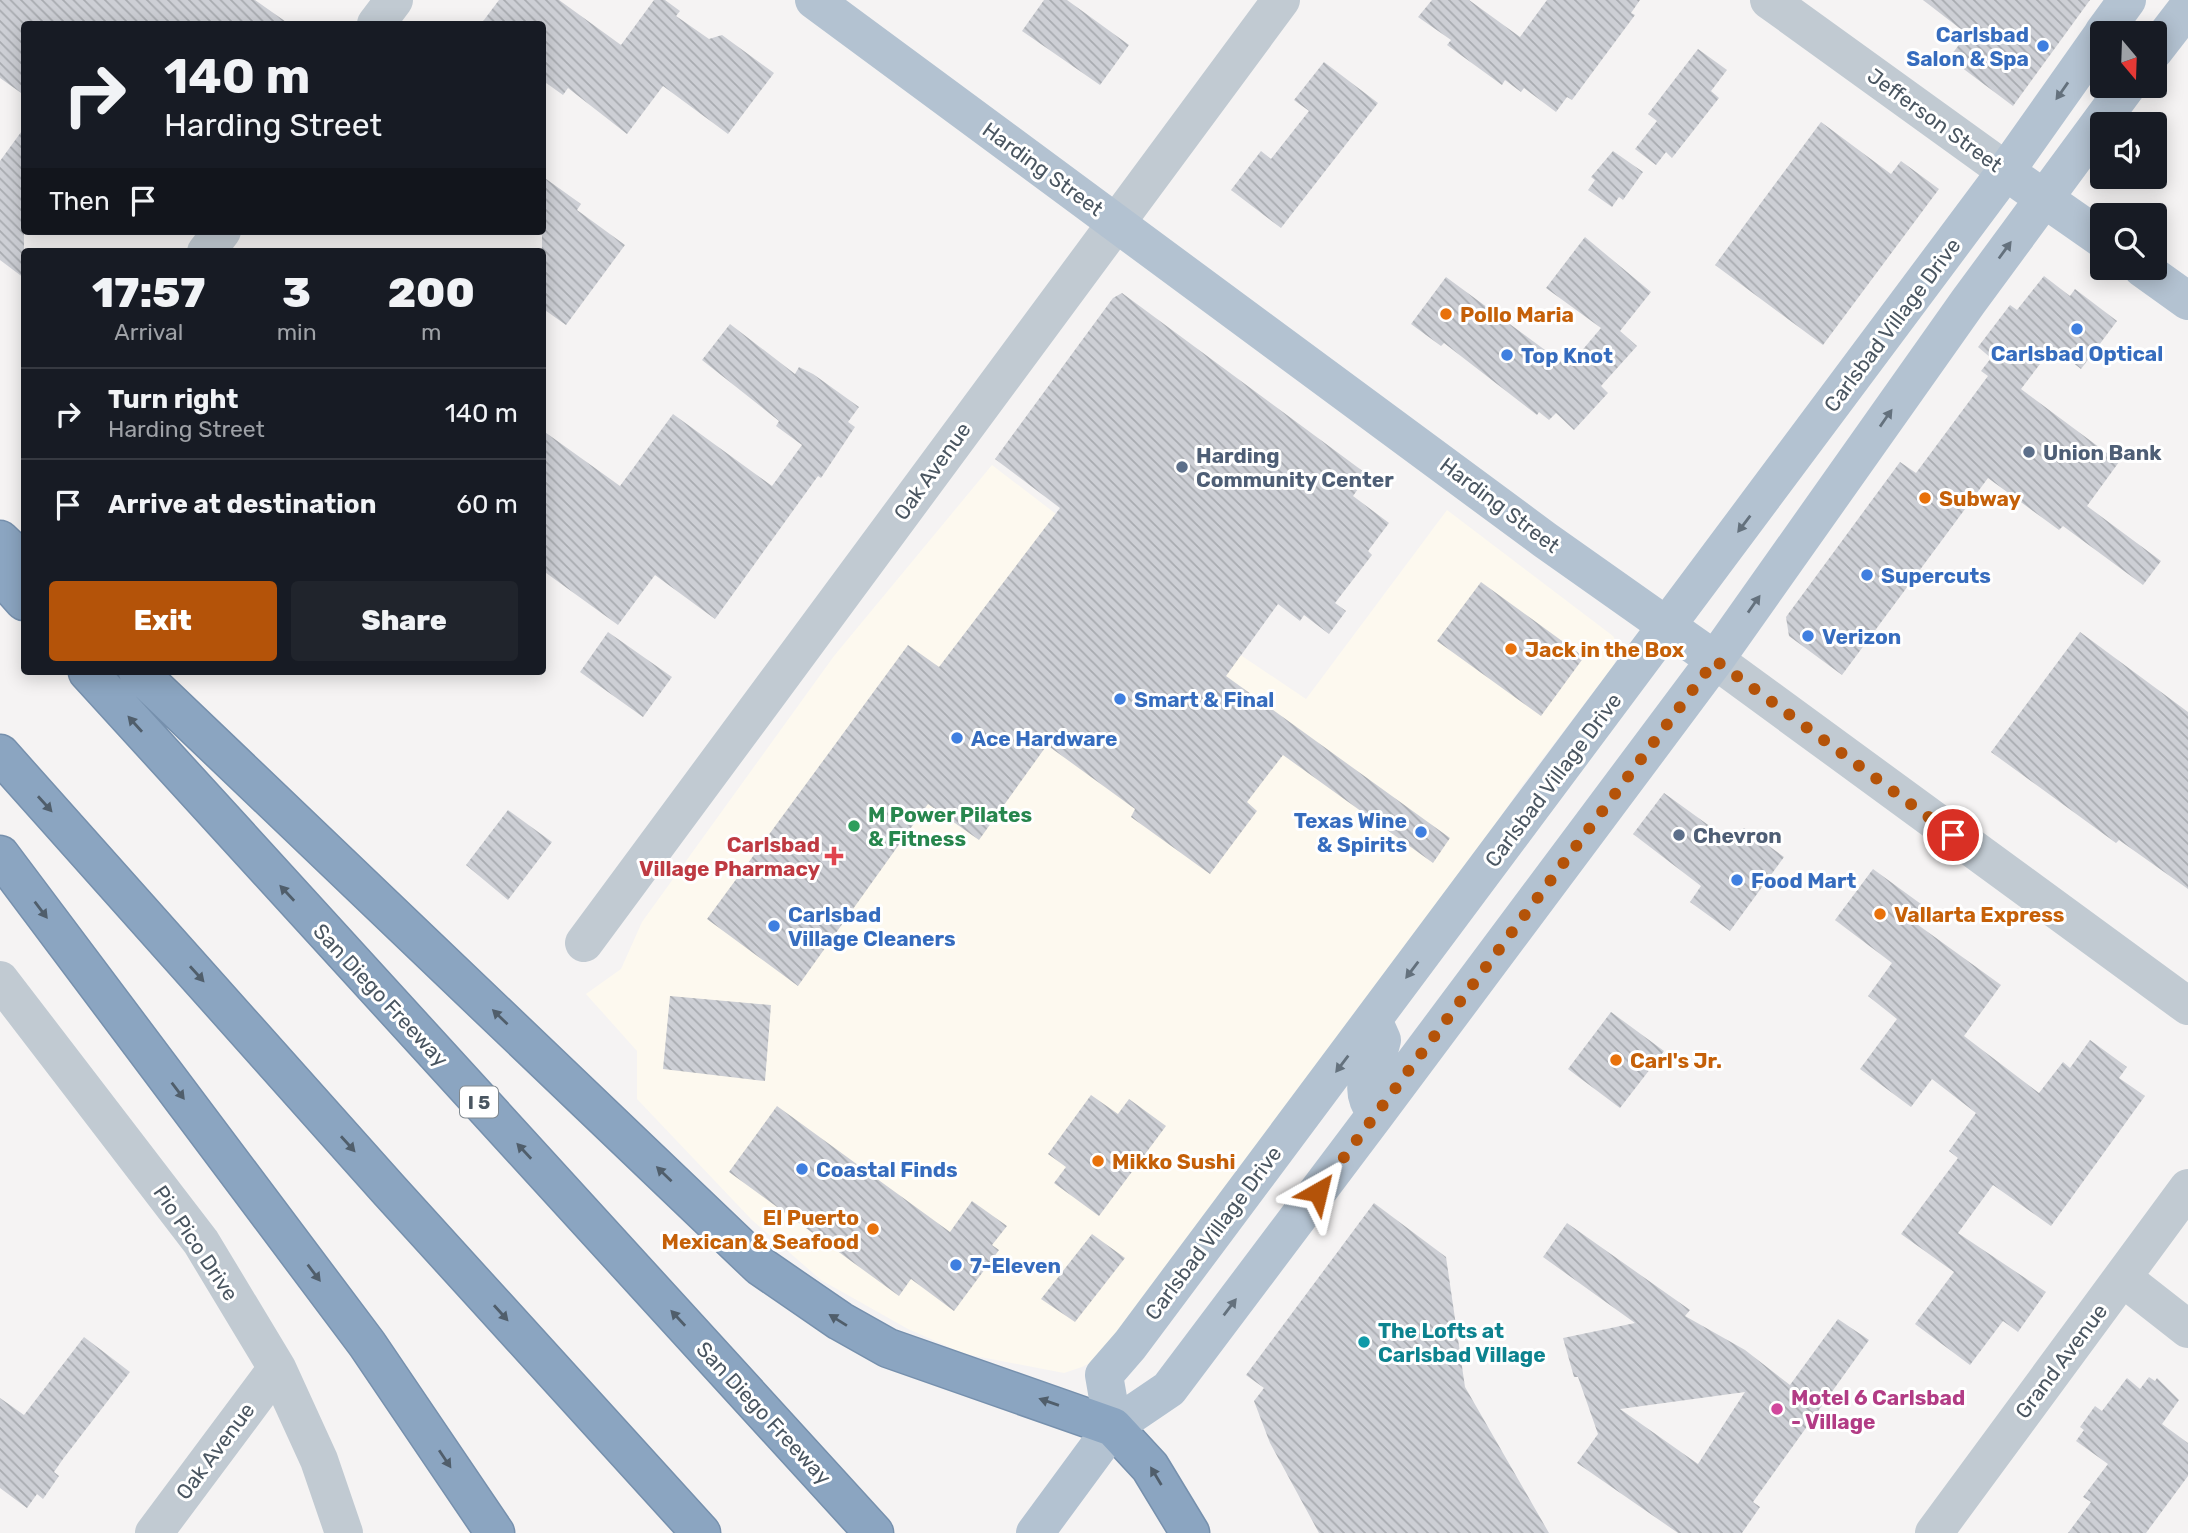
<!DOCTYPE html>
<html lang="en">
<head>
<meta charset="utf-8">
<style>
	:root { --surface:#171b24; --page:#20242c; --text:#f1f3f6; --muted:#9ea1a6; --line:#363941; --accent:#b45309 }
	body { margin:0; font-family:Rubik,sans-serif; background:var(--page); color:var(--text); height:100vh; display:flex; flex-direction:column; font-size:26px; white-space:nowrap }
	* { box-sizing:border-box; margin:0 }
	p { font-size:23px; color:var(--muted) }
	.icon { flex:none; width:38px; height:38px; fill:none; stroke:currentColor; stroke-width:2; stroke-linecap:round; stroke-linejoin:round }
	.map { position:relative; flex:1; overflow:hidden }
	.drawer { position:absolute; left:21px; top:248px; width:525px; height:427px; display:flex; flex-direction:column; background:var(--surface); border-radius:7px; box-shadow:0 4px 18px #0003 }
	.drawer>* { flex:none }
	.hud { position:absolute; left:21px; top:21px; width:525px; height:214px; border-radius:7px; box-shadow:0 4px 18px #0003; background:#171b24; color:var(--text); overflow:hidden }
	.needle { width:46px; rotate:161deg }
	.tools { position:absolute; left:2090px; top:21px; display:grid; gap:14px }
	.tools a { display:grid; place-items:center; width:77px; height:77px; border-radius:7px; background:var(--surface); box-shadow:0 4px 18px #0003; font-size:35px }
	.pin { position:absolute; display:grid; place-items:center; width:60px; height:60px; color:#fff; margin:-30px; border:4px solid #fff; border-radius:50%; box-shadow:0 2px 7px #0007 }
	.me { position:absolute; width:77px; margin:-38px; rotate:37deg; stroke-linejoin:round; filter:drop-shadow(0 0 5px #0008) }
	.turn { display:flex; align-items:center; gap:24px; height:147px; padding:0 28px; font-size:32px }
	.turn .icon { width:91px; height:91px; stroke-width:2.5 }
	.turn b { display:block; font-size:49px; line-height:60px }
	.then { display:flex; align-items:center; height:66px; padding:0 28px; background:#0003; gap:14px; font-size:26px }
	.eta { display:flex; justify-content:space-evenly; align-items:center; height:119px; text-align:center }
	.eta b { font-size:42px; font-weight:800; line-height:49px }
	.cta { display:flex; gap:14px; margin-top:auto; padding:14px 28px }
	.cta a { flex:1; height:80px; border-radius:7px; background:var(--accent); color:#fff; font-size:28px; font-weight:800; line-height:80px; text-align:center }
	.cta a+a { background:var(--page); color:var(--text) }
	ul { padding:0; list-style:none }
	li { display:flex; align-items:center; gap:21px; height:91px; padding:0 28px; border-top:2px solid var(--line) }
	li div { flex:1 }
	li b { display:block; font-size:26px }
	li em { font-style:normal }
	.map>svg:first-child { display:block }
	.commercial { fill:#fdf9ef }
	.building { fill:url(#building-back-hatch); fill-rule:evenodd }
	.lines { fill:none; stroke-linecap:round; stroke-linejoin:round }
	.highway-casing { stroke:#7690ad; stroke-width:41 }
	.minor { stroke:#c1cad2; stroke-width:38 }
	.major { stroke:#b3c2d1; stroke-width:38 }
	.highway { stroke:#8ba5c1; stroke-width:38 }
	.oneway { fill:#64717d }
	.oneway2 { fill:#505e6b }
	.route { stroke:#b45309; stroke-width:12; stroke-dasharray:0 21.6 }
	.shop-dot { fill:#3f7fe0; stroke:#fff; stroke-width:2.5 }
	.food-dot { fill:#e8710a; stroke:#fff; stroke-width:2.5 }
	.service-dot { fill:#5c6f8a; stroke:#fff; stroke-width:2.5 }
	.leisure-dot { fill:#2e9e5b; stroke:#fff; stroke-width:2.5 }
	.health-dot { fill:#e0444e; stroke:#fff; stroke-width:2.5 }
	.culture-dot { fill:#0f9aa8; stroke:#fff; stroke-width:2.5 }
	.hotel-dot { fill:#d1479c; stroke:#fff; stroke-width:2.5 }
	.labels { text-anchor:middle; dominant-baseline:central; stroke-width:6; stroke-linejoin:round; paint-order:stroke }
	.shield { fill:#fff; stroke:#808990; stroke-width:2 }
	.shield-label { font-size:19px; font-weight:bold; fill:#4a5661 }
	.shop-label { font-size:21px; font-weight:bold; fill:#366cbe; stroke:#fff; text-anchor:start }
	.street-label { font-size:21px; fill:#4a5661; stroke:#fff }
	.food-label { font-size:21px; font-weight:bold; fill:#c56008; stroke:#fff; text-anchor:start }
	.service-label { font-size:21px; font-weight:bold; fill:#4e5e75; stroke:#fff; text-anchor:start }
	.leisure-label { font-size:21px; font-weight:bold; fill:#27864d; stroke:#fff; text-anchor:start }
	.health-label { font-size:21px; font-weight:bold; fill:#be3a42; stroke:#fff; text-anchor:end }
	.culture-label { font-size:21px; font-weight:bold; fill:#0d838f; stroke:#fff; text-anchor:start }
	.hotel-label { font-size:21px; font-weight:bold; fill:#b23c85; stroke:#fff; text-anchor:start }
</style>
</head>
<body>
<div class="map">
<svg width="2188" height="1533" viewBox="0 0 2188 1533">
	<defs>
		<pattern id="building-back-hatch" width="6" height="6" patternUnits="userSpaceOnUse" patternTransform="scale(1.75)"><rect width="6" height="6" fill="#cdcfd5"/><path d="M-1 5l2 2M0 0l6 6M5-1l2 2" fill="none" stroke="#a8abb0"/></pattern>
	</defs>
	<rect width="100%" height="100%" fill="#f5f3f3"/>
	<path class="commercial" d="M992,465L1239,654L1306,699L1447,510L1613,636L1619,647L1614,665L1521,787L1414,944L1103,1356L1082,1367L1064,1373L965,1354L908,1329L821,1280L752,1220L637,1099V1051L586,994L621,969L642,922L834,656Z"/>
	<path class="building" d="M0,0H255L289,24H24V95L0,78Z
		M499,0H559L621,45L654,0H665L680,11L676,16L709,39L722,35L774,73L728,134L663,86L627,134L568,88L563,95L542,80V24H481Z
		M1044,0H1067L1129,45L1100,85L1022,31Z
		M1432,0H1469L1520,37L1547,0H1640L1631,13L1635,15L1572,100L1567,97L1556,112L1524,88L1521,92L1505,80L1502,85L1447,45L1451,40L1418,17Z
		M1923,0H2090L2013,106L1949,58L1967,34Z
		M1698,49L1727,70L1711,91L1719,98L1672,158L1666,152L1656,165L1635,149L1657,121L1648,114Z
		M1324,62L1378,103L1281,228L1231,190L1261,151L1271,159L1309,111L1294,100Z
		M1821,122L1891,174L1901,161L1939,189L1823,345L1715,265Z
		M24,128V278L0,260V161Z
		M1613,151L1643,172L1623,200L1619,197L1612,207L1588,190L1595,180L1591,177Z
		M542,176L581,204L577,210L625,245L566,325L542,308Z
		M1585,237L1651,292L1620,331L1637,346L1601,386L1608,393L1574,430L1556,413L1549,420L1539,412L1537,415L1444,343L1441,346L1411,324L1446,277L1568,367L1601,328L1546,288Z
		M2044,276L2070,296L2075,289L2117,321L2081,369L2053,347L2021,389L2119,462L2087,506L2161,561L2143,585L2063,526L2059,530L1988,478L1842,675L1789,636L1786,617L1900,462L1916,473L1988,376L1981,371L1991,358L1978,347L2010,305L2017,310Z
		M1122,293L1368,475L1353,496L1389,523L1368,551L1372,555L1335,603L1346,611L1329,634L1304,615L1300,621L1278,604L1226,676L1450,838L1433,863L1283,755L1247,802L1257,811L1210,874L1131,817L1135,809L1047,745L979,840L928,804L798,986L707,919L908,645L939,667L1060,508L995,459L1113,298Z
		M730,324L795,374L799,367L813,374L859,407L848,422L855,427L821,478L818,476L715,619L655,575L618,625L542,570V430L620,486L673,414L772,486L802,445L776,426L779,421L702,360Z
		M1481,582L1584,657L1541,716L1437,641Z
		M608,632L672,677L643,717L580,672Z
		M2080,632L2188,712V889L2119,840L2116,843L1991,752Z
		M1664,793L1733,843L1744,828L1784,857L1730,931L1690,902L1701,886L1633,834Z
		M508,810L552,842L508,900L466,865Z
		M1873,869L1925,907L1914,922L2001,985L1964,1036L2039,1093L2063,1062L2070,1068L2090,1040L2127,1067L2119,1078L2145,1096L2051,1226L1993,1185L1958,1233L2046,1292L2018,1332L2003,1321L1970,1365L1915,1324L1954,1272L1901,1234L1958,1158L1949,1151L1976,1113L1932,1079L1911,1107L1860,1069L1897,1019L1868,996L1892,963L1835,920Z
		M670,996L771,1005L765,1081L663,1069Z
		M1611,1012L1664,1051L1620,1108L1568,1069Z
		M1091,1095L1118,1114L1129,1099L1166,1126L1099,1216L1054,1183L1066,1167L1048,1154Z
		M777,1106L950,1232L972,1201L1007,1226L992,1245L999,1250L954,1311L911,1279L899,1296L729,1172Z
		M1374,1203L1446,1257L1465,1387L1549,1533H1319L1270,1443L1254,1401L1264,1388L1246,1375Z
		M1567,1223L1690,1310L1685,1316L1745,1350L1790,1385L1838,1319L1869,1340L1753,1502L1760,1507L1742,1533H1678L1577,1463L1598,1434L1578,1377H1574L1563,1338L1635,1323L1543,1257ZM1745,1392L1698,1464L1620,1409Z
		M1092,1234L1125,1258L1075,1322L1041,1299Z
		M84,1337L130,1372L63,1459L54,1472L59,1476L43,1499L37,1494L27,1508L0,1488V1398L24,1415Z
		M2149,1377L2155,1381L2157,1378L2179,1400L2162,1424L2188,1443V1476L2146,1533H2068L2091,1502L2083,1497L2108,1464L2076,1441L2084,1430L2080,1427L2095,1406L2102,1411L2127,1378L2140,1389Z"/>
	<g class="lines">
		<g class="highway-casing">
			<path id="highway" d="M0,540L24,563
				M0,574L24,601
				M88,672L874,1533
				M138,672L760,1266L840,1321L888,1348L1113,1427L1150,1467L1190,1533
				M0,754L389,1190L701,1533
				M0,855L367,1344L495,1533"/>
		</g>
		<path class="minor" d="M1769,0L2006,171
			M376,24L394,0
			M206,252L222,231
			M1715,660L2188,1006
			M584,943L1281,0
			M0,980L201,1242L277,1368L319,1460L344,1533
			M2123,1278L2188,1329
			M154,1533L277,1368
			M1934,1533L2188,1188"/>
		<path class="major" d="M814,0L1545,540L1715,660
			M2103,33L2127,0
			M2154,51L2188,7
			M2022,183L2102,239
			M2142,268L2188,301
			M1374,1022L1382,1040C1375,1071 1354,1084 1376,1114
			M1113,1427L1104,1375L1130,1345L2006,171L2102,35
			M1035,1533L1113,1427L1169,1389L1376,1114L1715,660L1968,302L2127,86"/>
		<use href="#highway" class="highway"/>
	</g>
	<defs><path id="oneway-solid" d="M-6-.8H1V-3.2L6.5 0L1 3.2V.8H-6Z" transform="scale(1.75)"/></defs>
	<g class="oneway">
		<use href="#oneway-solid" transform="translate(2062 91) rotate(125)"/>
		<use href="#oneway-solid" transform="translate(2005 250) rotate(-54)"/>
		<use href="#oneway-solid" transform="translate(1886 418) rotate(-55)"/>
		<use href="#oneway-solid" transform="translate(1744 524) rotate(127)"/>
		<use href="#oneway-solid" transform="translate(1754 604) rotate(-55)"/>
		<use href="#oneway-solid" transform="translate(1412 970) rotate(127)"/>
		<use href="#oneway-solid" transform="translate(1342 1064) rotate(127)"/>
		<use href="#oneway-solid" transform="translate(1230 1307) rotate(-53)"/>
	</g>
	<g class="oneway2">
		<use href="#oneway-solid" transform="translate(135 724) rotate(-132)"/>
		<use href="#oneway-solid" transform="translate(45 804) rotate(48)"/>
		<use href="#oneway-solid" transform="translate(287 893) rotate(-133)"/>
		<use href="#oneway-solid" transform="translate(41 910) rotate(53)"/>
		<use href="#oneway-solid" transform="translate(197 974) rotate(48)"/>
		<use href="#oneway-solid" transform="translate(500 1017) rotate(-136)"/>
		<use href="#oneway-solid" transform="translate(178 1091) rotate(53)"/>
		<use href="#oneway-solid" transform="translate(348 1144) rotate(48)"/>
		<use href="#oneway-solid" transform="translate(524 1151) rotate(-133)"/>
		<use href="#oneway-solid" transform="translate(664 1174) rotate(-136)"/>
		<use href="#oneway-solid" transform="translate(314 1273) rotate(53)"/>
		<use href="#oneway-solid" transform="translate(501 1313) rotate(48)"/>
		<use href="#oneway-solid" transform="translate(678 1318) rotate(-133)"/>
		<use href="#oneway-solid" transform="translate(838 1320) rotate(-148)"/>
		<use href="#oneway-solid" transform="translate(1049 1402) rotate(-161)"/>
		<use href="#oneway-solid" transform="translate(445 1459) rotate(56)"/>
		<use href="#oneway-solid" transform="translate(1156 1476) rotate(-121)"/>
	</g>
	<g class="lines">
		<path class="route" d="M1318,1192L1715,660L1953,835"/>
	</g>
	<g class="shop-dot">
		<circle cx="2043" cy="46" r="7"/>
		<circle cx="2077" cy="329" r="7"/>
		<circle cx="1507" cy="355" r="7"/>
		<circle cx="1867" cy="575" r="7"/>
		<circle cx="1808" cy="636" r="7"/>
		<circle cx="1120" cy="699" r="7"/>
		<circle cx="957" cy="738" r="7"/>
		<circle cx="1421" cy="832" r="7"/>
		<circle cx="1737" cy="880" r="7"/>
		<circle cx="774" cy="926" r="7"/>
		<circle cx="802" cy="1169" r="7"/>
		<circle cx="956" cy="1265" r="7"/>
	</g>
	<g class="food-dot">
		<circle cx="1446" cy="314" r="7"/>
		<circle cx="1925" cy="498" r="7"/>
		<circle cx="1511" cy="649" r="7"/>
		<circle cx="1880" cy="914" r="7"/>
		<circle cx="1616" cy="1060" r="7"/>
		<circle cx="1098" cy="1161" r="7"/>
		<circle cx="873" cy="1229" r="7"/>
	</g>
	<g class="service-dot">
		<circle cx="2029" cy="452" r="7"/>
		<circle cx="1182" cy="467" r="7"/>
		<circle cx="1679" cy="835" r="7"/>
	</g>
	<circle class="leisure-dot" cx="854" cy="826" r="7"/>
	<path class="health-dot" d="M830.5 845.5h7v7h7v7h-7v7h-7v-7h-7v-7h7z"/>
	<circle class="culture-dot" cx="1364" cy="1342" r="7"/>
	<circle class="hotel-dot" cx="1777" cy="1409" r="7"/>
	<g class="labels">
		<rect class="shield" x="460" y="1086.5" width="38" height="31" rx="5"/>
		<g class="shield-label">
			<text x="479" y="1102">I 5</text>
		</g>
		<g class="shop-label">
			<text x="2029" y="34" text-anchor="end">Carlsbad<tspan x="2029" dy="24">Salon &amp; Spa</tspan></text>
			<text x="2077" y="353" text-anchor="middle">Carlsbad Optical</text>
			<text x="1521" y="355">Top Knot</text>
			<text x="1881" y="575">Supercuts</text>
			<text x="1822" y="636">Verizon</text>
			<text x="1134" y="699">Smart &amp; Final</text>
			<text x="971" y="738">Ace Hardware</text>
			<text x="1407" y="820" text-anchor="end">Texas Wine<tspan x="1407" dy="24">&amp; Spirits</tspan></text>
			<text x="1751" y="880">Food Mart</text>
			<text x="788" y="914">Carlsbad<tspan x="788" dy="24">Village Cleaners</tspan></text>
			<text x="816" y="1169">Coastal Finds</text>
			<text x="970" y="1265">7-Eleven</text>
		</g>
		<g class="street-label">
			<text transform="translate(1935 120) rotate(36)">Jefferson Street</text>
			<text transform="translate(1043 169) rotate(36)">Harding Street</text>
			<text transform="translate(1892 325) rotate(-53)">Carlsbad Village Drive</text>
			<text transform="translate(932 471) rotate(-54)">Oak Avenue</text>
			<text transform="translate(1500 505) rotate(37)">Harding Street</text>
			<text transform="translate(1553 780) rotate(-53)">Carlsbad Village Drive</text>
			<text transform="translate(381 995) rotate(47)">San Diego Freeway</text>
			<text transform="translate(1213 1233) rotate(-53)">Carlsbad Village Drive</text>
			<text transform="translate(196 1243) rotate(56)">Pio Pico Drive</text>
			<text transform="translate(2061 1361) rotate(-53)">Grand Avenue</text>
			<text transform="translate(764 1413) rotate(47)">San Diego Freeway</text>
			<text transform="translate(215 1451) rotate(-53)">Oak Avenue</text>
		</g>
		<g class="food-label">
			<text x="1460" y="314">Pollo Maria</text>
			<text x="1939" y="498">Subway</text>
			<text x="1525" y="649">Jack in the Box</text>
			<text x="1894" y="914">Vallarta Express</text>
			<text x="1630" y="1060">Carl's Jr.</text>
			<text x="1112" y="1161">Mikko Sushi</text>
			<text x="859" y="1217" text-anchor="end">El Puerto<tspan x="859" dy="24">Mexican &amp; Seafood</tspan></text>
		</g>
		<g class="service-label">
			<text x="2043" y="452">Union Bank</text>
			<text x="1196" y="455">Harding<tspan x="1196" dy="24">Community Center</tspan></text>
			<text x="1693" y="835">Chevron</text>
		</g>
		<g class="leisure-label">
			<text x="868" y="814">M Power Pilates<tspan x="868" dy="24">&amp; Fitness</tspan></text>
		</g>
		<g class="health-label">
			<text x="820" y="844">Carlsbad<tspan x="820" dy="24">Village Pharmacy</tspan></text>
		</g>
		<g class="culture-label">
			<text x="1378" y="1330">The Lofts at<tspan x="1378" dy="24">Carlsbad Village</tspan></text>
		</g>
		<g class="hotel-label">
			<text x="1791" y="1397">Motel 6 Carlsbad<tspan x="1791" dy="24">- Village</tspan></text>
		</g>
	</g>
</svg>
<div class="tools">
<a><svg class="needle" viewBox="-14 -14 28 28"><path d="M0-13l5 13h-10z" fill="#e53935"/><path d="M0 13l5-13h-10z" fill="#9ea1a6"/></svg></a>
<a><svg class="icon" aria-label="sound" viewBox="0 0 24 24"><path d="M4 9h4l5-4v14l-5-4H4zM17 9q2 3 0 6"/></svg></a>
<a><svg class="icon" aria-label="search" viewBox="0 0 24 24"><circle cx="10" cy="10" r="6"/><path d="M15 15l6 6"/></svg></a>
</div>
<div class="pin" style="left:1953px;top:835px;background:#d93025"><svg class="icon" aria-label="arrive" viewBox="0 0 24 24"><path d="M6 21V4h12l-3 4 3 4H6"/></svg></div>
<svg class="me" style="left:1318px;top:1192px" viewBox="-20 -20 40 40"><path d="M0-17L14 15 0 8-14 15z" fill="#b45309" stroke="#fff" stroke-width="4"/></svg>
<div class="hud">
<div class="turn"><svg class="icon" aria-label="right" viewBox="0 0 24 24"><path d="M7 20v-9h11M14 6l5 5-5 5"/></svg><div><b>140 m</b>Harding Street</div></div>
<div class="then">Then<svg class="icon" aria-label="arrive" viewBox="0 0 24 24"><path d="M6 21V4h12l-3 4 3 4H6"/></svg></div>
</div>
<section class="drawer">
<div class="eta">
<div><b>17:57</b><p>Arrival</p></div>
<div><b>3</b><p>min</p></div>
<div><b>200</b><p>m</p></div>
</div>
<ul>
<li><svg class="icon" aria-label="right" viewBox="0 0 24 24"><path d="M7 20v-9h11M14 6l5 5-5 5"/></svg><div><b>Turn right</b><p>Harding Street</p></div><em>140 m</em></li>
<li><svg class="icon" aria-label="arrive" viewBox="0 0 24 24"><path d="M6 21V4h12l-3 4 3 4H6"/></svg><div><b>Arrive at destination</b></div><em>60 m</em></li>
</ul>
<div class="cta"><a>Exit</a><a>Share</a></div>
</section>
</div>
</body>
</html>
